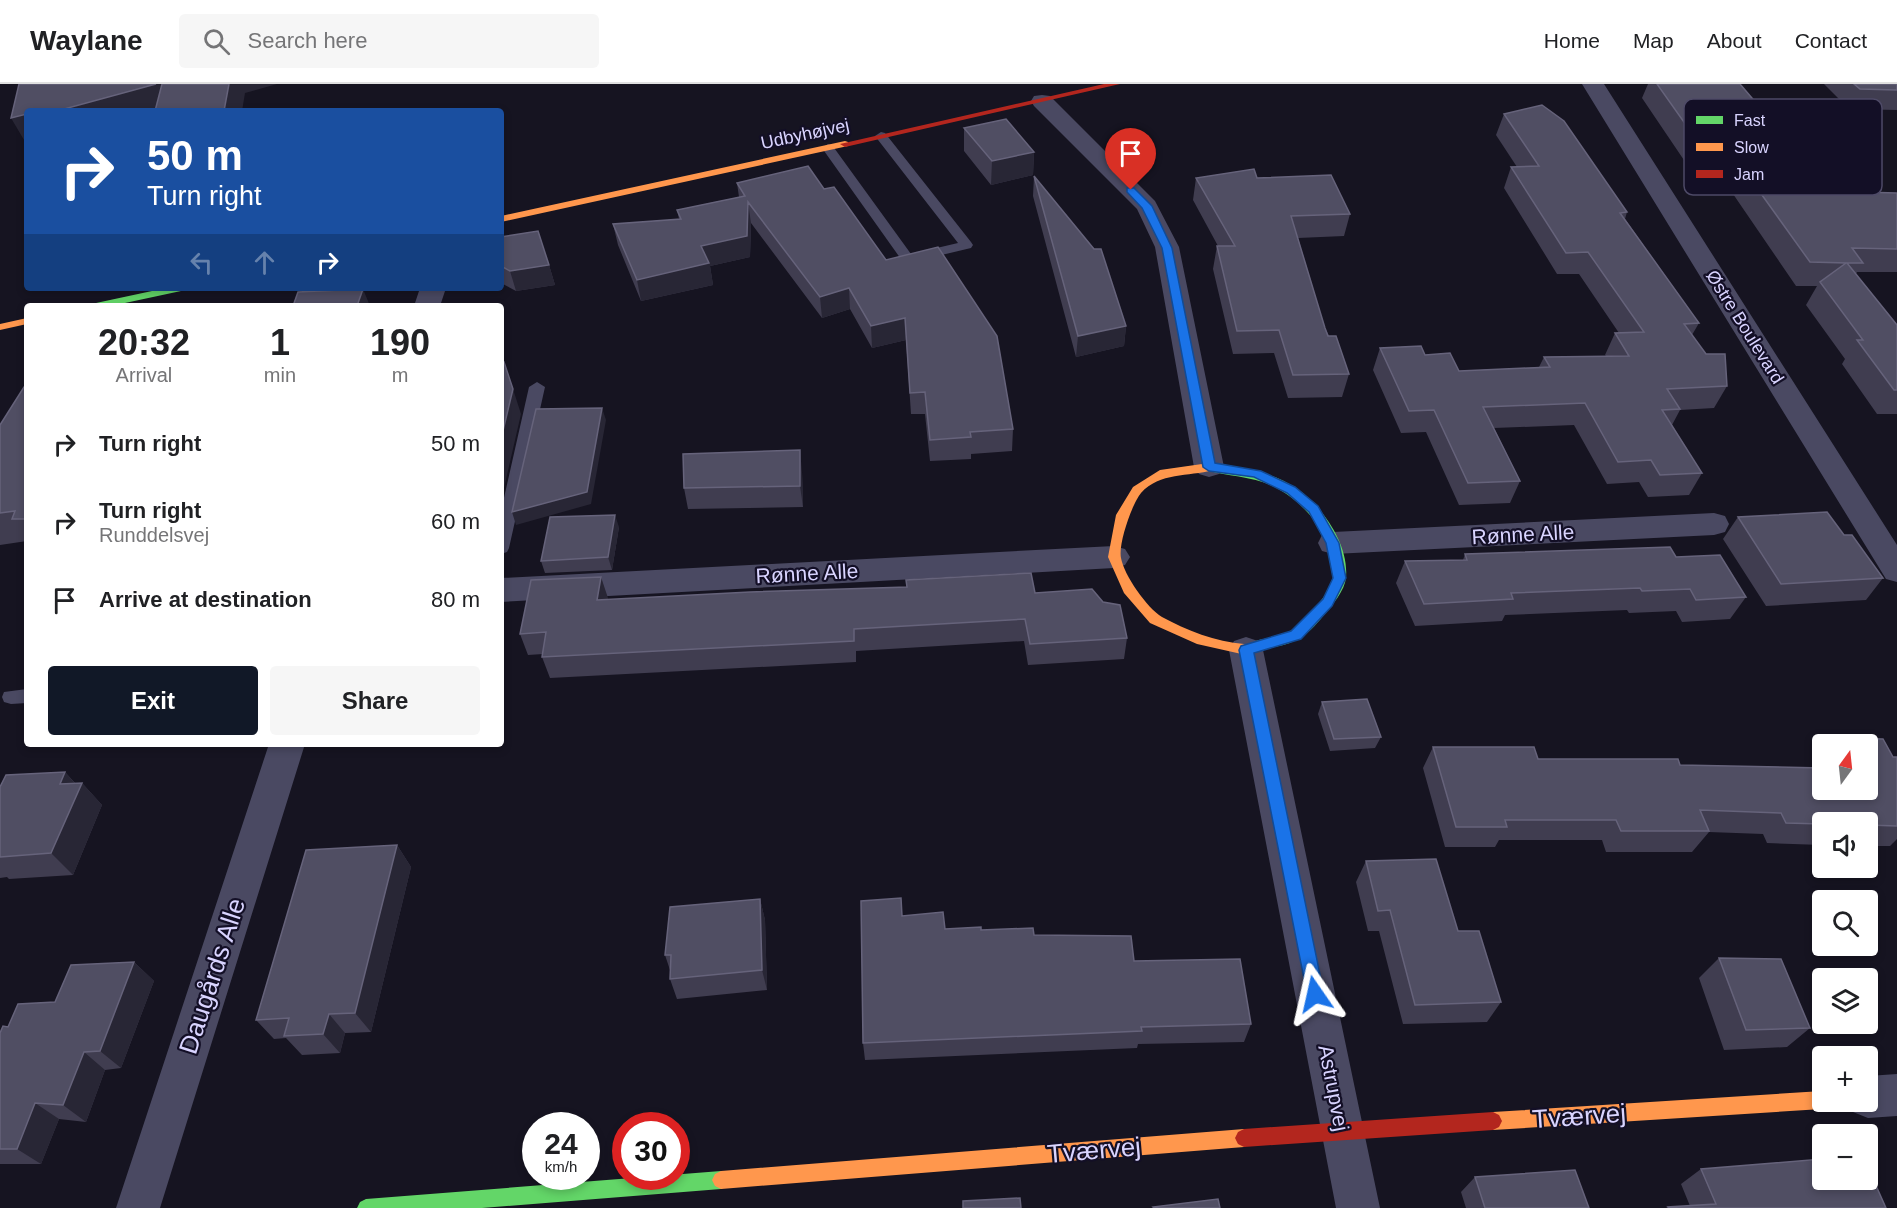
<!DOCTYPE html>
<html lang="en">
<head>
<meta charset="utf-8">
<style>
	:root { --surface:#fff; --page:#f6f6f6; --text:#202124; --muted:#757577; --line:#e0e0e0; --accent:#111827 }
	body { margin:0; font-family:Helvetica,sans-serif; background:var(--page); color:var(--text); height:100vh; display:flex; flex-direction:column; font-size:22px; white-space:nowrap }
	* { box-sizing:border-box; margin:0 }
	p { font-size:20px; color:var(--muted) }
	.icon { flex:none; width:33px; height:33px; fill:none; stroke:currentColor; stroke-width:2; stroke-linecap:round; stroke-linejoin:round }
	.map { position:relative; flex:1; overflow:hidden }
	.details { position:absolute; left:24px; top:219px; width:480px; height:444px; display:flex; flex-direction:column; background:var(--surface); border-radius:6px; box-shadow:0 3px 9px #0003 }
	.details>* { flex:none }
	.guide { position:absolute; left:24px; top:24px; width:480px; height:183px; border-radius:6px; box-shadow:0 3px 9px #0003; background:#1a4fa0; color:#fff; overflow:hidden }
	.needle { width:39px; rotate:15deg }
	.tools { position:absolute; left:1812px; top:650px; display:grid; gap:12px }
	.tools a { display:grid; place-items:center; width:66px; height:66px; border-radius:6px; background:var(--surface); box-shadow:0 3px 9px #0003; font-size:30px }
	.speed { position:absolute; left:522px; top:1028px; display:flex; gap:12px; font-size:30px; font-weight:700; text-align:center }
	.speed>* { display:grid; place-content:center; width:78px; height:78px; border-radius:50%; background:var(--surface); box-shadow:0 3px 9px #0003; line-height:1 }
	.speed small { font-size:15px; font-weight:400 }
	.speed .limit { border:9px solid #d22; background:#fff; color:#111 }
	.pin { position:absolute; display:grid; place-items:center; width:51px; height:51px; color:#fff; margin:-62px -26px; border-radius:50% 50% 50% 0; rotate:-45deg; box-shadow:0 0 6px #0007 }
	.pin .icon { rotate:45deg }
	.me { position:absolute; width:66px; margin:-33px; rotate:349deg; stroke-linejoin:round; filter:drop-shadow(0 0 4px #0008) }
	.turn { display:flex; align-items:center; gap:21px; height:126px; padding:0 24px; font-size:27px }
	.turn .icon { width:78px; height:78px; stroke-width:2.5 }
	.turn b { display:block; font-size:42px; line-height:51px }
	.lanes { display:flex; align-items:center; height:57px; padding:0 24px; background:#0003; justify-content:center; gap:30px; direction:ltr }
	.lanes .off { opacity:.35 }
	.eta { display:flex; justify-content:space-evenly; align-items:center; height:102px; text-align:center }
	.eta b { font-size:36px; font-weight:800; line-height:42px }
	.primary-button { display:flex; gap:12px; margin-top:auto; padding:12px 24px }
	.primary-button a { flex:1; height:69px; border-radius:6px; background:var(--accent); color:#fff; font-size:24px; font-weight:800; line-height:69px; text-align:center }
	.primary-button a+a { background:var(--page); color:var(--text) }
	ul { padding:0; list-style:none }
	li { display:flex; align-items:center; gap:18px; height:78px; padding:0 24px }
	li div { flex:1 }
	li b { display:block; font-size:22px }
	li em { font-style:normal }
	header { display:flex; align-items:center; gap:36px; box-sizing:border-box; height:84px; padding:0 30px; background:var(--surface); border-bottom:2px solid var(--line) }
	header strong { font-size:28px }
	nav { display:flex; gap:33px; margin-inline-start:auto; font-size:21px }
	.search { width:420px; height:54px; background:var(--page); display:flex; align-items:center; gap:15px; box-sizing:border-box; padding:0 21px; border-radius:6px; color:var(--muted); font-size:22px }
	.map>svg:first-child { display:block }
	.lines { fill:none; stroke-linecap:round; stroke-linejoin:round }
	.lane { fill:#4a4962; fill-rule:evenodd }
	.street { fill:#4a4962; fill-rule:evenodd }
	.fast { fill:#63d668; fill-rule:evenodd }
	.slow { fill:#ff974d; fill-rule:evenodd }
	.jam { fill:#b3261e; fill-rule:evenodd }
	.wall { fill:#403d50 }
	.shaded-wall { fill:#282635 }
	.building { fill:#504e63; stroke:#66637b; stroke-width:1.5 }
	.route { fill:#1a73e8; stroke:#114b97; stroke-width:1.5 }
	.labels { text-anchor:middle; dominant-baseline:central; stroke-width:4.5; stroke-linejoin:round; paint-order:stroke }
	.far-street-label { font-size:18px; fill:#d9d4ff; stroke:#130f26 }
	.street-label { font-size:21px; fill:#d9d4ff; stroke:#130f26 }
	.near-street-label { font-size:26px; fill:#d9d4ff; stroke:#130f26 }
	.key { fill:#130f26; stroke:#4e4a67; stroke-width:1.5 }
	.key-label { font-size:16px; fill:#d9d4ff }
</style>
</head>
<body>
<header>
<strong>Waylane</strong>
<div class="search"><svg class="icon" aria-label="search" viewBox="0 0 24 24"><circle cx="10" cy="10" r="6"/><path d="M15 15l6 6"/></svg>Search here</div>
<nav><a>Home</a><a>Map</a><a>About</a><a>Contact</a></nav>
</header>
<div class="map">
<svg width="1897" height="1124" viewBox="0 0 1897 1124">
	<rect width="100%" height="100%" fill="#161421"/>
	<g class="lines">
		<path class="lane" d="M881,48L885,49L971,158L973,161L971,164L908,179L903,178L822,64L828,60L832,61L911,170L958,159L875,52Z
			M537,298L545,303L509,464L507,468L501,470V427L529,303Z
			M27,605V619L11,620L4,618L2,613L4,608Z"/>
		<path class="street" d="M1582,0H1604L1897,461V498L1886,495Z
			M1042,11L1050,12L1155,117L1179,163L1224,383L1219,390L1209,393L1199,390L1194,383L1155,163L1137,125L1034,22L1031,17L1034,12Z
			M420,204H446L440,222H414Z
			M1714,429L1725,432L1729,440L1725,448L1714,451L1333,470L1322,467L1318,459L1322,451L1333,448Z
			M1114,462L1125,465L1130,473L1125,481L1114,484L501,518V494Z
			M1246,553L1258,557L1263,566L1380,1124H1336L1229,566L1234,557Z
			M269,660H305L160,1124H116Z
			M1897,990V1032L1868,1034L1853,1028L1848,1017H1868V992Z"/>
		<path class="fast" d="M166,204H186L181,207L111,222H91L96,219Z
			M1209,379C1239,383 1271,387 1296,404C1322,422 1349,460 1346,493C1345,507 1332,521 1323,532C1316,541 1307,551 1296,556C1285,562 1273,563 1261,566L1256,565L1254,561L1256,557C1266,554 1278,553 1287,549C1298,543 1307,533 1315,524C1322,515 1332,504 1333,493C1337,458 1308,422 1280,406C1257,392 1230,393 1205,386L1203,383L1205,380Z
			M721,1087L727,1090L730,1096L727,1102L721,1105L482,1124H357L360,1118L366,1115Z"/>
		<path class="slow" d="M845,57L848,58V62L501,138V132Z
			M27,234V240L0,246V240Z
			M1209,379L1213,380L1215,383L1213,386C1188,393 1160,388 1141,409C1132,420 1118,460 1121,474C1124,491 1147,524 1162,533C1186,546 1216,558 1244,560C1252,561 1258,555 1266,557L1268,561L1266,565L1246,571L1197,560L1150,539L1124,509L1108,473L1116,431L1133,403L1160,386Z
			M1822,1007V1017H1830L1828,1022L1822,1025L1493,1046L1487,1043L1484,1037L1487,1031L1493,1028Z
			M1244,1045L1250,1048L1253,1054L1250,1060L1244,1063L721,1105L715,1102L712,1096L715,1090L721,1087Z"/>
		<path class="jam" d="M1104,0H1120L845,63L840,60Z
			M1493,1028L1499,1031L1502,1037L1499,1043L1493,1046L1244,1063L1238,1060L1235,1054L1238,1048L1244,1045Z"/>
	</g>
	<path class="wall" d="M1648,0H1740L1797,67L1861,108L1897,109V188H1857L1856,190L1897,241V330H1877L1842,280L1845,275L1806,221L1817,202H1796L1718,88H1692L1642,14Z
		M1824,0H1897V26L1849,25Z
		M1504,30L1627,128L1625,135L1699,239L1692,251L1727,302L1714,324L1680,326L1672,341L1702,389L1689,411L1648,413L1639,398L1607,400L1574,341L1494,344L1520,397L1510,419L1459,421L1426,348L1401,349L1373,286L1380,264L1425,271L1459,287L1539,283L1544,273L1606,272L1605,271L1615,249H1619L1579,190H1557L1504,104L1511,83H1517L1496,51Z
		M964,44L1034,68L1033,91L991,101L964,67Z
		M1034,92L1126,242L1124,262L1076,273L1033,112Z
		M1196,94H1257L1350,130L1344,152L1298,154L1325,244L1349,290L1342,313L1288,314L1274,269L1233,270L1213,185L1217,162H1218L1193,116Z
		M737,99L824,105L886,176L1013,345L1012,367L971,370V375L930,377L925,330H911L906,256L872,264L850,225L822,234L751,139L750,173L710,182L713,201L641,217L618,161L613,140L679,135L677,126L739,113Z
		M501,153L549,181L555,201L516,207L501,199Z
		M27,303V457L0,461V341Z
		M802,388L803,423L688,425L684,404Z
		M1738,433L1844,451L1883,494L1866,516L1766,522L1723,455Z
		M619,443L612,486L545,489L541,477Z
		M1465,470L1676,473L1746,513L1730,535L1682,538L1676,527L1629,529L1627,526L1505,531L1502,537L1415,542L1396,499L1405,477L1463,476Z
		M601,493L607,516L1035,509L1127,554L1124,575L1028,581L1024,557L856,567V578L550,594L542,573L543,570L528,571L520,550Z
		M1322,618L1381,653L1375,664L1330,667L1318,630Z
		M1836,654L1883,655L1893,673H1897V755L1890,762H1868V738H1822V761L1767,759L1763,750L1709,748L1692,768H1606L1602,756H1499L1495,763H1445L1423,684L1433,663H1534L1538,675H1678L1680,681L1822,684L1818,675L1822,670V705H1868V660H1831Z
		M65,688L75,699H82L102,721L73,791L9,795L7,793L0,794V703Z
		M397,761L411,783L371,948L345,949L340,969L302,971L286,954L274,955L256,936Z
		M1366,777L1458,847L1501,918L1487,938L1403,940L1379,847H1368L1356,798Z
		M760,815L765,836L767,906L677,915L670,895V886L665,871Z
		M902,832L945,845L981,846L1034,851L1134,877L1251,940L1244,958L1138,960L1137,964L865,976L863,959Z
		M1719,874L1810,944L1787,963L1724,966L1699,894Z
		M134,878L154,897L121,984L105,986L86,1038L59,1035L41,1080H0V949L8,943Z
		M1701,1085L1822,1095L1886,1124H1666L1668,1123L1690,1122L1681,1100Z
		M1475,1093L1589,1124H1466L1461,1108Z"/>
	<path class="shaded-wall" d="M156,0H163L176,27H57Z
		M229,0H277L245,9L242,27H224Z
		M27,30V61L11,34Z
		M1034,68L1033,91L991,101L992,77Z
		M748,118L751,139L750,173L710,182L713,201L641,217L637,196Z
		M549,181L555,201L516,207L510,187Z
		M849,204L850,225L822,234L820,213Z
		M363,205L370,222H357Z
		M905,234L906,256L872,264L871,242Z
		M1126,242L1124,262L1076,273L1078,252Z
		M513,305L521,330L501,417V355Z
		M602,324L606,336L591,420L516,441L512,428Z
		M800,366L802,388L803,423L800,402Z
		M615,431L619,443L612,486L608,473Z
		M601,493L608,514L604,538L597,516Z
		M65,688L79,704L82,699L102,721L73,791L51,769L60,700Z
		M397,761L411,783L371,948L355,929Z
		M760,815L765,836L767,906L762,886Z
		M134,878L154,897L121,984L100,967Z
		M329,930L345,949L340,969L323,950Z
		M84,968L105,986L86,1038L63,1021Z
		M35,1019L59,1035L41,1080L17,1065Z"/>
	<path class="building" d="M19,0H156L57,27H27V30L11,34Z
		M162,0H229L224,27H155Z
		M1657,0H1740L1797,67L1825,66L1861,108L1897,109V165L1852,164L1863,179H1847L1897,241V306H1894L1857,256H1863L1820,198L1846,179L1810,178L1729,65H1703Z
		M1854,0H1897V6L1860,5Z
		M1542,21L1564,37L1627,128L1620,129L1699,239L1684,240L1706,270H1725L1727,302L1667,305L1680,325L1662,326L1702,389L1660,391L1651,376L1618,378L1585,319L1483,323L1520,397L1468,399L1434,326L1409,327L1380,264L1421,262L1425,271L1450,269L1459,287L1550,283L1544,273L1629,272L1615,249L1644,248L1588,168L1566,169L1511,83L1539,82L1504,30Z
		M1006,35L1034,68L992,77L964,44Z
		M808,82L824,105L834,103L886,176L938,163L997,252L1013,345L970,348L971,353L930,356L925,308L910,309L905,234L871,242L849,204L820,213L748,118L747,152L701,162L709,179L637,196L613,140L681,135L677,126L745,112L737,99Z
		M1254,85L1257,94L1331,91L1350,130L1291,132L1325,244L1328,252H1336L1349,290L1293,291L1279,246L1237,247L1217,162H1235L1196,94Z
		M1034,92L1094,165H1101L1126,242L1078,252Z
		M538,147L549,181L510,187L501,182V153Z
		M363,205L357,222H293L298,208Z
		M504,278L513,305L501,355V279Z
		M24,303H27V435H12L15,427L0,429V341Z
		M602,324L587,408L512,428L536,325Z
		M800,366V402L684,404L683,370Z
		M1827,428L1844,451H1852L1883,494L1781,500L1738,433Z
		M615,431L608,473L541,477L550,433Z
		M1670,463L1676,473L1720,471L1746,513L1696,516L1690,505L1642,507L1640,504L1511,509L1513,515L1424,520L1405,477L1467,476L1465,470Z
		M1031,489L1035,509L1092,505L1103,518L1120,521L1127,554L1030,560L1025,535L854,545V557L542,573L546,548L520,550L531,496L601,493L597,516L750,508L907,503L906,496Z
		M1367,615L1381,653L1334,655L1322,618Z
		M1836,654L1883,655L1893,673H1897V742L1868,741V738H1822V740L1786,739L1781,729L1700,726L1709,747H1621L1616,736H1505L1507,743H1456L1433,663H1534L1538,675H1678L1680,681L1822,684V705H1868V660H1839Z
		M65,688L60,700L82,699L51,769L0,773V703L6,691Z
		M397,761L355,929L329,930L323,950L284,952L289,934L256,936L306,766Z
		M1436,775L1458,847H1479L1501,918L1415,921L1390,826L1378,827L1366,777Z
		M901,814L902,832L943,828L945,845L981,843V846L1033,844L1034,851L1131,852L1134,877L1240,875L1251,940L1141,943L1142,947L863,959L861,817Z
		M760,815L762,886L670,895L671,871H665L670,823Z
		M1719,874L1781,875L1810,944L1746,946Z
		M134,878L100,967L84,968L63,1021L35,1019L17,1065H0V949L3,942L8,943L18,920L55,918L71,881Z
		M1822,1075V1095H1868V1086H1869L1886,1124H1669L1668,1123L1716,1120L1701,1085Z
		M1575,1086L1589,1124H1485L1475,1093Z
		M1020,1114L1021,1124H963V1117Z
		M1218,1115L1220,1124H1154L1153,1123Z"/>
	<path class="route" d="M1127,104H1134L1152,122L1172,164L1215,379L1261,387L1295,403L1318,422L1339,459L1346,494L1332,522L1301,555L1254,569L1324,910L1321,915L1315,918L1309,915L1307,910L1239,566L1241,562L1291,547L1323,515L1333,494L1326,459L1309,428L1287,409L1254,393L1209,387L1203,383L1162,164L1142,124L1127,108Z"/>
	<g class="labels">
		<g class="far-street-label">
			<text transform="translate(805 50) rotate(-12)">Udbyhøjvej</text>
			<text transform="translate(1745 243) rotate(58)">Østre Boulevard</text>
		</g>
		<g class="street-label">
			<text transform="translate(1523 450) rotate(-3)">Rønne Alle</text>
			<text transform="translate(807 489) rotate(-3)">Rønne Alle</text>
			<text transform="translate(1334 1004) rotate(79)">Astrupvej</text>
		</g>
		<g class="near-street-label">
			<text transform="translate(212 892) rotate(-72)">Daugårds Alle</text>
			<text transform="translate(1579 1032) rotate(-4)">Tværvej</text>
			<text transform="translate(1094 1066) rotate(-5)">Tværvej</text>
		</g>
	</g>
	<rect x="1684" y="15" width="198" height="96" rx="9" class="key"/>
	<rect x="1696" y="32" width="27" height="8" fill="#63d668"/>
	<rect x="1696" y="59" width="27" height="8" fill="#ff974d"/>
	<rect x="1696" y="86" width="27" height="8" fill="#b3261e"/>
	<g class="key-label">
		<text x="1734" y="42">Fast</text>
		<text x="1734" y="69">Slow</text>
		<text x="1734" y="96">Jam</text>
	</g>
</svg>
<div class="tools">
<a><svg class="needle" viewBox="-14 -14 28 28"><path d="M0-13l5 13h-10z" fill="#e53935"/><path d="M0 13l5-13h-10z" fill="#757577"/></svg></a>
<a><svg class="icon" aria-label="sound" viewBox="0 0 24 24"><path d="M4 9h4l5-4v14l-5-4H4zM17 9q2 3 0 6"/></svg></a>
<a><svg class="icon" aria-label="search" viewBox="0 0 24 24"><circle cx="10" cy="10" r="6"/><path d="M15 15l6 6"/></svg></a>
<a><svg class="icon" aria-label="layers" viewBox="0 0 24 24"><path d="M12 4l9 5-9 5-9-5zM3 14l9 5 9-5"/></svg></a>
<a>+</a>
<a>−</a>
</div>
<div class="speed"><div>24<small>km/h</small></div><div class="limit">30</div></div>
<div class="pin" style="left:1131px;top:106px;background:#d93025"><svg class="icon" aria-label="arrive" viewBox="0 0 24 24"><path d="M6 21V4h12l-3 4 3 4H6"/></svg></div>
<svg class="me" style="left:1315px;top:910px" viewBox="-20 -20 40 40"><path d="M0-17L14 15 0 8-14 15z" fill="#1a73e8" stroke="#fff" stroke-width="4"/></svg>
<div class="guide">
<div class="turn"><svg class="icon" aria-label="right" viewBox="0 0 24 24"><path d="M7 20v-9h11M14 6l5 5-5 5"/></svg><div><b>50 m</b>Turn right</div></div>
<div class="lanes"><svg class="icon off" aria-label="left" viewBox="0 0 24 24"><path d="M17 20v-9H6M10 6l-5 5 5 5"/></svg><svg class="icon off" aria-label="ahead" viewBox="0 0 24 24"><path d="M12 20V5M6 11l6-6 6 6"/></svg><svg class="icon" aria-label="right" viewBox="0 0 24 24"><path d="M7 20v-9h11M14 6l5 5-5 5"/></svg></div>
</div>
<section class="details">
<div class="eta">
<div><b>20:32</b><p>Arrival</p></div>
<div><b>1</b><p>min</p></div>
<div><b>190</b><p>m</p></div>
</div>
<ul>
<li><svg class="icon" aria-label="right" viewBox="0 0 24 24"><path d="M7 20v-9h11M14 6l5 5-5 5"/></svg><div><b>Turn right</b></div><em>50 m</em></li>
<li><svg class="icon" aria-label="right" viewBox="0 0 24 24"><path d="M7 20v-9h11M14 6l5 5-5 5"/></svg><div><b>Turn right</b><p>Runddelsvej</p></div><em>60 m</em></li>
<li><svg class="icon" aria-label="arrive" viewBox="0 0 24 24"><path d="M6 21V4h12l-3 4 3 4H6"/></svg><div><b>Arrive at destination</b></div><em>80 m</em></li>
</ul>
<div class="primary-button"><a>Exit</a><a>Share</a></div>
</section>
</div>
</body>
</html>
